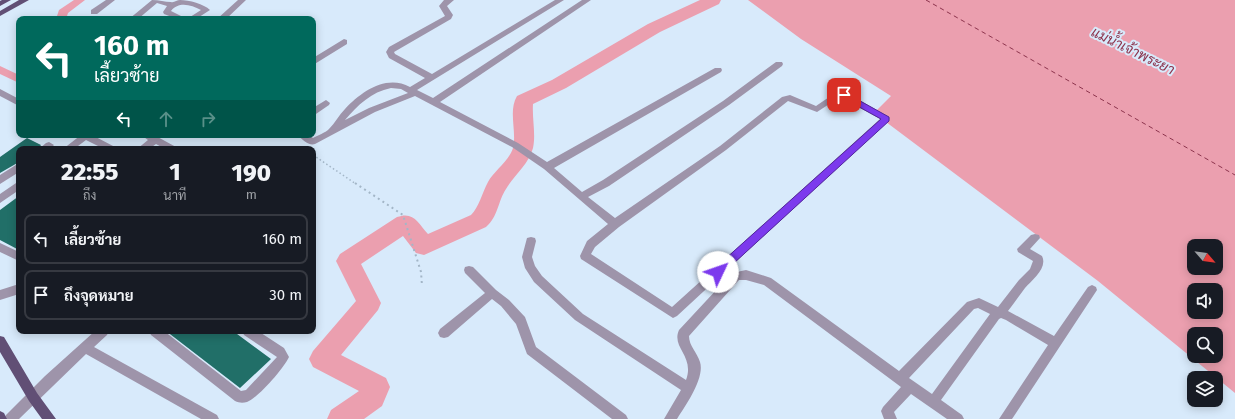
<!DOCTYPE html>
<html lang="th">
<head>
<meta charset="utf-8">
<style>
	:root { --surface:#171b24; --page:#20242c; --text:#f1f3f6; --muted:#9ea1a6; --line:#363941 }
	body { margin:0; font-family:"Fira Sans",Sarabun,sans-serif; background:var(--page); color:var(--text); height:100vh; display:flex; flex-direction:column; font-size:15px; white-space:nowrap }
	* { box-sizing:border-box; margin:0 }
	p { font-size:13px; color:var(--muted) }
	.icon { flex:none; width:22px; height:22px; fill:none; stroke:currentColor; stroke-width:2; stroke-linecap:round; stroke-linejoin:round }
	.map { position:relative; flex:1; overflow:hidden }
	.details { position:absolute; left:16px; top:146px; width:300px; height:188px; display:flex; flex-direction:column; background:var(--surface); border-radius:8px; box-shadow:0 2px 10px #0003 }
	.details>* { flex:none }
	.hud { position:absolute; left:16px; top:16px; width:300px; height:122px; border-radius:8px; box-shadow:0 2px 10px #0003; background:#00695c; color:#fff; overflow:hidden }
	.needle { width:26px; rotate:118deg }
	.buttons { position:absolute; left:1187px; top:239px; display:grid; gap:8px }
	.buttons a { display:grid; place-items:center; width:36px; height:36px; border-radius:8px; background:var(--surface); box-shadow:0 2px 10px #0003; font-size:20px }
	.pin { position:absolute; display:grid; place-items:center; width:34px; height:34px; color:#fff; margin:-17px; border-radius:8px; box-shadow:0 2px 6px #0006 }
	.me { position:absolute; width:44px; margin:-22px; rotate:48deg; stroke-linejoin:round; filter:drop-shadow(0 0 3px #0008) }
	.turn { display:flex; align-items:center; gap:14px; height:84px; padding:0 12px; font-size:18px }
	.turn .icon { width:52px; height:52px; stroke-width:2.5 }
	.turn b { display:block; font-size:28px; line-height:34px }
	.lanes { display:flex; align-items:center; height:38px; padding:0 12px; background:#0003; justify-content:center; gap:20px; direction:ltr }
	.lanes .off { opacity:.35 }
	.eta { display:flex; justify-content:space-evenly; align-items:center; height:68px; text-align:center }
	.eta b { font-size:24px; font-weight:800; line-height:28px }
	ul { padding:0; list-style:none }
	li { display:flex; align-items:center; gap:12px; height:50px; margin:0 8px 6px; padding:0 4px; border:2px solid var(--line); border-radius:8px }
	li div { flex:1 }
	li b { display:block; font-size:15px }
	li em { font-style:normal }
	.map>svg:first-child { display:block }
	.water { fill:#eb9faf; fill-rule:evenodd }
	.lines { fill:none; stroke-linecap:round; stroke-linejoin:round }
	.canal { fill:#eb9faf; fill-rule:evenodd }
	.river { fill:#eb9faf; fill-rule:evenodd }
	.ferry { stroke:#8d344d; stroke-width:1; stroke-dasharray:4.5 3.5; stroke-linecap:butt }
	.building { fill:#216f68 }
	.path-far1 { stroke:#a3b6c7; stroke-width:1.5; stroke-dasharray:1.5 2.5; stroke-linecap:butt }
	.path { stroke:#a3b6c7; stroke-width:2; stroke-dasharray:2 3.5; stroke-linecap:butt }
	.minor { fill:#9e94aa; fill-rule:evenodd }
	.major { fill:#614f75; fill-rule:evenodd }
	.route { fill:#7c3aed; stroke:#51269a }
	.labels { text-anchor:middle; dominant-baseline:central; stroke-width:4; stroke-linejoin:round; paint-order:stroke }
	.water-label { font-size:14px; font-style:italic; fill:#8d344d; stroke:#d8eafb }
</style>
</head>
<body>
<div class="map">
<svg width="1235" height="419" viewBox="0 0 1235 419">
	<rect width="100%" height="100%" fill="#d8eafb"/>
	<path class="water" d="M748,0H1235V393L1098,281L874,113L891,96L801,39ZM1194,246H1216V268H1194ZM1194,290H1216V312H1194ZM1194,334H1216V356H1194Z"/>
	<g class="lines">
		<path class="canal" d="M74,0H85L68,13L66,19H56L59,10Z
			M0,66L19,75V83L0,74Z"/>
		<path class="river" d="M700,0H721L719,4L660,32L566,88L533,104C532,119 536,134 533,148C529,164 514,175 506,189C498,201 498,217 486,227L424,255L416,253L403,236L361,264L381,303L378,310L341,355L386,378L390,387L382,406L364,419H327L331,410L359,391L313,367L309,359L313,351L356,301L336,261L340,254L397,217C414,211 418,223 428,234L471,215C479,207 482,193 488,182C494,171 509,161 513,148C517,131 508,111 517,96L552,80L648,24Z"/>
		<path class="ferry" d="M926,0L1235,175"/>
	</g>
	<path class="building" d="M27,138L41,145L38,149H19V162L0,173V157Z
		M19,196V250L0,240V210Z
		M166,331H233L271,359L240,388Z"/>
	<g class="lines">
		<path class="path-far1" d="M313,155L356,184"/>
		<path class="path" d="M355,183L403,215L421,272L422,286"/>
		<path class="minor" d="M106,0H115L97,14H91V10Z
			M152,0C159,0 165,2 171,2C174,3 177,0 180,0C189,0 204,4 210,10L196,19H187L201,10C191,5 179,1 171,11L187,19H177L164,14L163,12L167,6L157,3L138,19H129Z
			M238,0H246L226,19H217Z
			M444,0H454L447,6L453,15L451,19L394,52L395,54L432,74L555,0H564L417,90L433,98L582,0H591L440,102L518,143L547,162L715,68H721L722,70L721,72L554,168L582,192L603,180L723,101L776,62H782L783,64L782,66L729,105L609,186L588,197L615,218L720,146L782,97L790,95L816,106L838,91L847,93L889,117L890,119L677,316L673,318L581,259L580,256L587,241L608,224L544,169L512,147L415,96L375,112L315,144C309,146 302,140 298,135H309L313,138C318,135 325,133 329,129C335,123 339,115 345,109C361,92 386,74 410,87L425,78L389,58L386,52L389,47L445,16L439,6ZM391,88L401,89L408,93L369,108L345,120C358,105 371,92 391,88ZM840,97L880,119L672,307L591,254L595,247L619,227L726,150L788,101L817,112Z
			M344,39L347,40V44L313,65V58Z
			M0,89L19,99V106L0,96Z
			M326,100L330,103L329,105L313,116V108Z
			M81,135H92L115,147L117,149H104L86,140L74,149H63Z
			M141,135H154L176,147L178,149H165L156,144L149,149H137L148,140Z
			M49,142L54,145L50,149H39L46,143Z
			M19,163V172L0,184V175Z
			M19,181V190L0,203V194Z
			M1035,234L1039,235L1040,238L1030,249L1042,256C1048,268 1032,280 1025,288C1019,296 1014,303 1008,311L1054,336L1088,287L1092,285L1096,287L1097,290L1012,419H999L1048,345L1006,320L1001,318L999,319L941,400L962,415L964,419H947L911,394L894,412L897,419H884L881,411L883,407L901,387L764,285L746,280H739L689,336C689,346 697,352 700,362C705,378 686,405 677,419H664L681,390L575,320L534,282L525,268L522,257L527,238L531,237L535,238L536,241L532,257L535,266L542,276L583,314L686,380C695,356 671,348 679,330L732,273L746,270L771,278L899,371L967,302L979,298L998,307L1019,280L1030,269L1033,261L1018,252L1017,249L1031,235ZM978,308L990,314L932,394L909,378L974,309Z
			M0,243L19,252V261L0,252Z
			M469,266L473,267L496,290L509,300L525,317L536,347L626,415L628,419H612L527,354L516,324L501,306L492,299L448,337L444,338L440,337L438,333L440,329L485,293L465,273L464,270L465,267Z
			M19,284V294L0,300V290Z
			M95,331H109L107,335L94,347L217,415L219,419H201L86,354L19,419H4L6,415L45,376Z
			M149,331H164L241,391L246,390L277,357L244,335L242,331H258L284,348L289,357C284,368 258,398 247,402C243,403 239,403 235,401L151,335Z"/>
		<path class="major" d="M2,0H11L0,6V1Z
			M19,0H29L0,16V11Z
			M0,336L4,337L37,393L56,419H42L29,401L0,352Z
			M0,411L4,413L7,419H0Z"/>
	</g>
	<path class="route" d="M844,92L889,117V121L721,275H714L713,272L714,269L881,119L841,97V93Z"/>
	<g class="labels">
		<g class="water-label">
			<text transform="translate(1133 51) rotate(26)">แม่น้ำเจ้าพระยา</text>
		</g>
	</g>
</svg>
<div class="buttons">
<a><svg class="needle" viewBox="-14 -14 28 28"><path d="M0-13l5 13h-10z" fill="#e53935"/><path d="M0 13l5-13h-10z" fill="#9ea1a6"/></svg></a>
<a><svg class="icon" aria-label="sound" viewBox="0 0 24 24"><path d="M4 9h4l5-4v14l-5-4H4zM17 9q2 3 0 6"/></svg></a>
<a><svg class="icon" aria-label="search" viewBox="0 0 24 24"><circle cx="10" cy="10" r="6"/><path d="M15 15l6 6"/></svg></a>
<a><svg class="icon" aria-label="layers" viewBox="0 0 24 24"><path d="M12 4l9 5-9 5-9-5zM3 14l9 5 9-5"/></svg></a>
</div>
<div class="pin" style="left:844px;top:95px;background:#d93025"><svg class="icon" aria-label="arrive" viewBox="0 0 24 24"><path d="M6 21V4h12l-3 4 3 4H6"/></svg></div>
<svg class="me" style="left:718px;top:272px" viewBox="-20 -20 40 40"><circle r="19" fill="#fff"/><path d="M0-13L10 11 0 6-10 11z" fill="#7c3aed"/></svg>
<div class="hud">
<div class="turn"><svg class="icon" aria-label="left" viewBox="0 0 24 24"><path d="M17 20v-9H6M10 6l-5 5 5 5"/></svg><div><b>160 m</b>เลี้ยวซ้าย</div></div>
<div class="lanes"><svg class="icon" aria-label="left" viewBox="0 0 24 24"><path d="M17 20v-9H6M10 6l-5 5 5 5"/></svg><svg class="icon off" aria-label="ahead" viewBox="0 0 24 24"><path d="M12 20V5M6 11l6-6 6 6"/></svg><svg class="icon off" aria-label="right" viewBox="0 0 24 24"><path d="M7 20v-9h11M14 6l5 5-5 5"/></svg></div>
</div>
<section class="details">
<div class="eta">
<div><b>22:55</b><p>ถึง</p></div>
<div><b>1</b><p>นาที</p></div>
<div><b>190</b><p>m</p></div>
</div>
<ul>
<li><svg class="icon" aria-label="left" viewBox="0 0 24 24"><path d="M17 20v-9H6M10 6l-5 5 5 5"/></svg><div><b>เลี้ยวซ้าย</b></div><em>160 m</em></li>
<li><svg class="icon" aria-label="arrive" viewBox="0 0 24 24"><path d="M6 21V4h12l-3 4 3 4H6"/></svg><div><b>ถึงจุดหมาย</b></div><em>30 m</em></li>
</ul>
</section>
</div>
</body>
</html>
